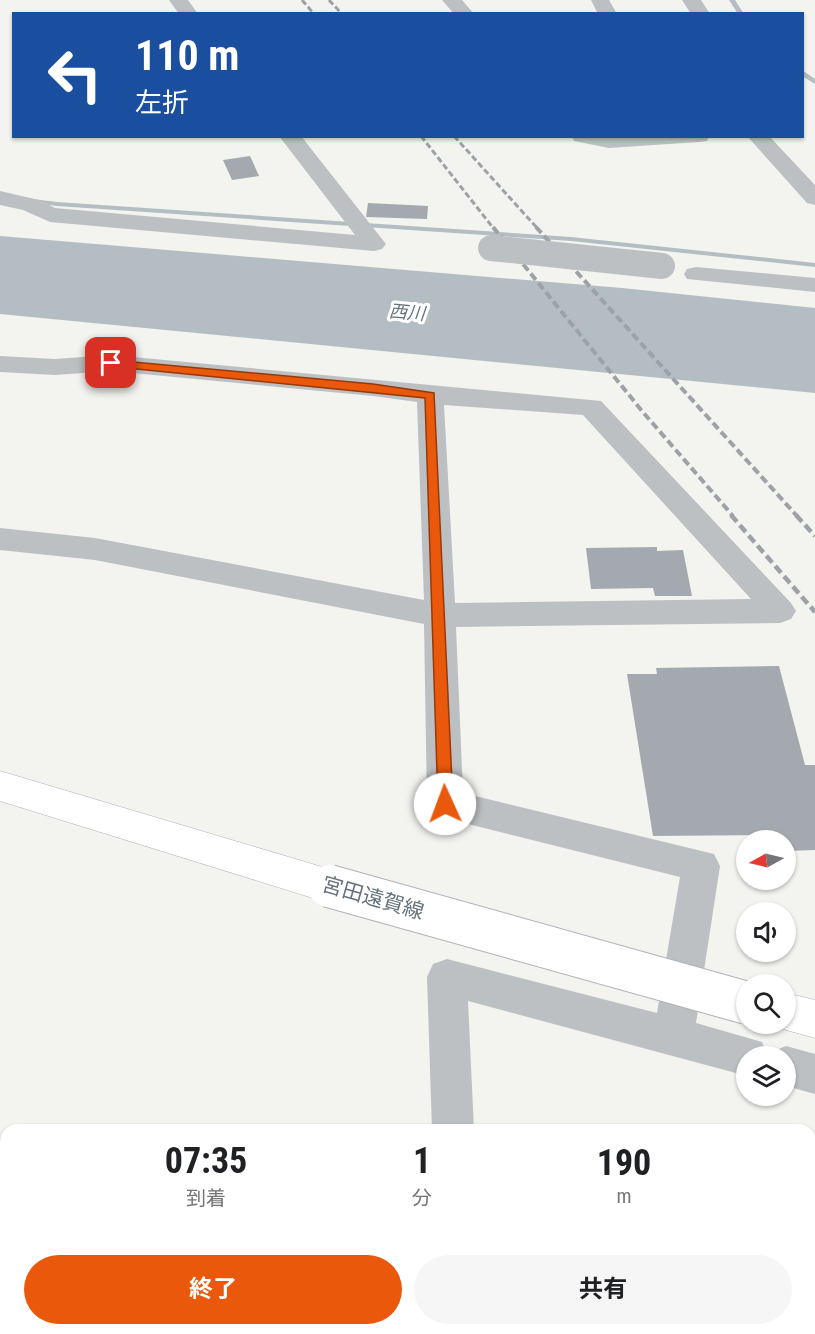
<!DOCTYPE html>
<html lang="ja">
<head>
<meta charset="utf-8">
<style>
	:root { --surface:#fff; --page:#f6f6f6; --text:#202124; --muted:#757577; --accent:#ea580c }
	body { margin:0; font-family:"Roboto Condensed","Noto Sans JP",sans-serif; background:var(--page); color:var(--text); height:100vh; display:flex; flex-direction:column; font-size:22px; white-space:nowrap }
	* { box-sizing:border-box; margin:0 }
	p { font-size:20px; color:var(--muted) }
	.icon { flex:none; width:33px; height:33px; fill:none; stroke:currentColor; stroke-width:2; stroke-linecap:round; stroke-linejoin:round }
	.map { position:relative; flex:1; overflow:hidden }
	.details { position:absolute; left:0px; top:1124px; width:816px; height:212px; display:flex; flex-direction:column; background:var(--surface); border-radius:18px 18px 0 0; box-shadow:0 2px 4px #0004 }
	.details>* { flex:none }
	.guide { position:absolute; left:12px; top:12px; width:792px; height:126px; border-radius:0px; box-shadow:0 2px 4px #0004; background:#1a4fa0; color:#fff; overflow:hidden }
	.needle { width:39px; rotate:262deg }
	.tools { position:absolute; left:736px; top:830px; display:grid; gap:12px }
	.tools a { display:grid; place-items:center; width:60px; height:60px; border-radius:50%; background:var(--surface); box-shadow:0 2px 4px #0004; font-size:30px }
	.pin { position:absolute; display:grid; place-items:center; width:51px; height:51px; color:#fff; margin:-26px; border-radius:12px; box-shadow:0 3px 9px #0006 }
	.me { position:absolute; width:66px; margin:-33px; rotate:358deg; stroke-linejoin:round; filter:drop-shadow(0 0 4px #0008) }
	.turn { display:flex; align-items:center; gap:21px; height:126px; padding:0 24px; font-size:27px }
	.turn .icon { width:78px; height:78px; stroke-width:2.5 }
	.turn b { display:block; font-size:42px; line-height:51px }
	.eta { display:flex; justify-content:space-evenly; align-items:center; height:102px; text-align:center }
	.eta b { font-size:36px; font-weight:700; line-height:42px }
	.button { display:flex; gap:12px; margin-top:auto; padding:12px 24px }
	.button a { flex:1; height:69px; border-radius:36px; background:var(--accent); color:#fff; font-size:24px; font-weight:700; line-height:69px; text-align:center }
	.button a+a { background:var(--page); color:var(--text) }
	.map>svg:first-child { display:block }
	.water { fill:#b4bec2 }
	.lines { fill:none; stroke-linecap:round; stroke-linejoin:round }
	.stream { fill:#b4bec2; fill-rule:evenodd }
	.building { fill:#a3a9ae }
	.major-casing { stroke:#afb2b6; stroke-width:1 }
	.minor { fill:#bdc0c3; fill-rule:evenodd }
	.major { fill:#fff; fill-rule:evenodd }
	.rail-far2 { stroke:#9da2a7; stroke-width:3; stroke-dasharray:6 3; stroke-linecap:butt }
	.rail-far1 { stroke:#9da2a7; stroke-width:4; stroke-dasharray:8 4; stroke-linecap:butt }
	.rail { stroke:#9da2a7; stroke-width:4.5; stroke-dasharray:9 4.5; stroke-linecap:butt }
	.major-bridge-casing { stroke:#afb2b6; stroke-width:44; stroke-linecap:butt }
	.minor-bridge { stroke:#bdc0c3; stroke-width:26 }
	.major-bridge { stroke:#fff; stroke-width:42 }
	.route { fill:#ea580c; stroke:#983908; stroke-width:1.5 }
	.labels { text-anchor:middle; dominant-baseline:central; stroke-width:6; stroke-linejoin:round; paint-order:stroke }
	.far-water-label { font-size:18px; font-style:italic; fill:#62737b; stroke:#fff }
	.street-label { font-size:21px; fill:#66727d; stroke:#fff }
</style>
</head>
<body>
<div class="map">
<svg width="815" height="1334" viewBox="0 0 815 1334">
	<rect width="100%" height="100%" fill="#f3f3f0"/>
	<path class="water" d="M0,236L622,288L815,308V393L0,314Z
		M467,1329H602L621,1334H489Z"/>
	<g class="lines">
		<path class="stream" d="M729,0H735L744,14H738Z
			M802,70L815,79V84L802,76Z
			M0,195L57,202L571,237L815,263V267L571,241L57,206L0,199Z"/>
	</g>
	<path class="building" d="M250,156L259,176L232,180L223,160Z
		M368,203L428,206L427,219L366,217Z
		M657,547V551L683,550L692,596H655L653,588L591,589L586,548Z
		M779,666L805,765H815V850L786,851V840H771L769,835L653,836L627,674H657L656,668Z"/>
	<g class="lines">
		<g class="major-casing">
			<path id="major" d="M0,771L329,869L342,874L348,886L342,898L329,903L0,801Z
				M786,993L815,1000V1038L772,1026L771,1023H786Z"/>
		</g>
		<path class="minor" d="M169,0H188L198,14H179Z
			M442,0H462L474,14H454Z
			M591,0H609L617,14H598Z
			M682,0H701L710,14H691Z
			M279,136H301L382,239L386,244L382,249L374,251L50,222L23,210L0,205V191L39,200L55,208L355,235Z
			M572,136H709L707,141L699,142L609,148L574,141Z
			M747,136H769L815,185V205L807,203Z
			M696,267L815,278V292L687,279L684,274L687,269Z
			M111,355L601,401L791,603L796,611L791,619L780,623L456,627L463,793L714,854L720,866L696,1023L762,1042L768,1056H747V1076L468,1001L474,1130H432L427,977L433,964L447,959L657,1013L680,877L432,815L427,804L424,624L95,560L0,550V528L95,538L424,600L417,402L373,396L111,371L55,375L0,372V356L55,359ZM444,405L583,415L751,599L455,603Z
			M786,1046L815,1054V1094L786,1086V1056H769L771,1052Z
			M0,1221L6,1222V1268L0,1267Z
			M404,1329H475L477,1334H407Z"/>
		<use href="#major" class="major"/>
		<path class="rail-far2" d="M302,0L314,14
			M329,0L342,14
			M421,136L494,229
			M454,136L538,229"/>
		<path class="rail-far1" d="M493,227L642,411L733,516
			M536,227L797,516"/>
		<path class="rail" d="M731,515L815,612
			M796,515L815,536"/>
		<g class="major-bridge-casing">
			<path id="major-bridge" d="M329,886L747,1003"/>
		</g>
		<path class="minor-bridge" d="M491,248L662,266"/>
		<use href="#major-bridge" class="major-bridge"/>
	</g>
	<path class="route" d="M111,360L373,384L434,393L453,804L451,808L445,810L440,808L438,804L425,398L107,366L106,363Z"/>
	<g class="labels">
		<g class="far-water-label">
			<text transform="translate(407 312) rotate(5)">西川</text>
		</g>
		<g class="street-label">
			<text transform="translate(373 898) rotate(16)">宮田遠賀線</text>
		</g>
	</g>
</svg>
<div class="tools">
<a><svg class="needle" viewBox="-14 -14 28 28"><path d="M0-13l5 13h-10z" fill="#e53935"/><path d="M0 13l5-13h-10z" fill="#757577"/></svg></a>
<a><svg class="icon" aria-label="sound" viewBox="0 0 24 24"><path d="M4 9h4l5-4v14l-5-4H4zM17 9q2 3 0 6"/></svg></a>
<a><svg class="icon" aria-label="search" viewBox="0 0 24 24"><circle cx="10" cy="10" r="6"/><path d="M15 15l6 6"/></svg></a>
<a><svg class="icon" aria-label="layers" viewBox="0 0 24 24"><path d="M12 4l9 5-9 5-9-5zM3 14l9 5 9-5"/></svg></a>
</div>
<div class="pin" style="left:111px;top:363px;background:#d93025"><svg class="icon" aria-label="arrive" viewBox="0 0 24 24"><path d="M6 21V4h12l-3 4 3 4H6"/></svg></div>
<svg class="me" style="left:445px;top:804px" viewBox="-20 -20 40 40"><circle r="19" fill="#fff"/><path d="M0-13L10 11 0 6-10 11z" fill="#ea580c"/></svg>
<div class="guide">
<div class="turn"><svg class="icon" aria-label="left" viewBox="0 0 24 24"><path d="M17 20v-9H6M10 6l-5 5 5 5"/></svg><div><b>110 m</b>左折</div></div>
</div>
<section class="details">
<div class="eta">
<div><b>07:35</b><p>到着</p></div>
<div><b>1</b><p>分</p></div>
<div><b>190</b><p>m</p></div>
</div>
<div class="button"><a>終了</a><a>共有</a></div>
</section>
</div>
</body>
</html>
